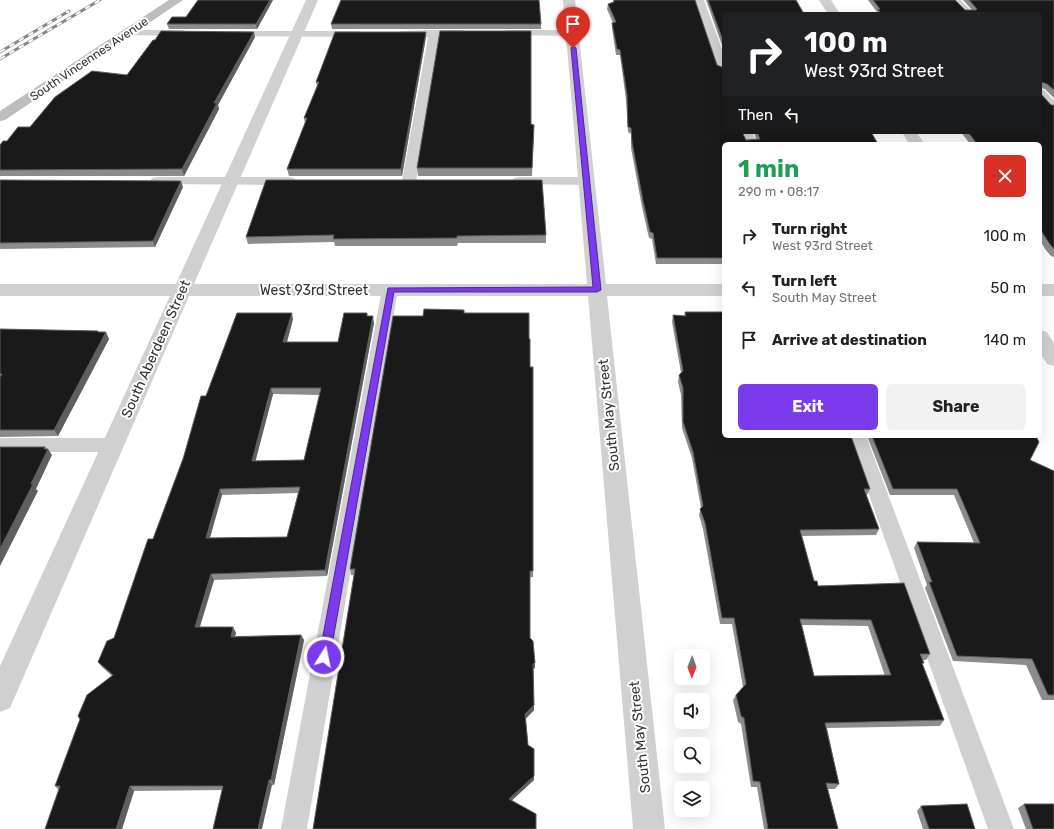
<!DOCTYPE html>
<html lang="en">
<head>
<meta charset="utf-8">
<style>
	:root { --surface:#fff; --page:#f2f2f2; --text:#202124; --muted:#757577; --accent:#7c3aed }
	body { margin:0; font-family:Rubik,sans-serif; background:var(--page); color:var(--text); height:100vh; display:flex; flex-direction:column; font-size:15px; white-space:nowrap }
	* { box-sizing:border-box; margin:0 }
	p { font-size:13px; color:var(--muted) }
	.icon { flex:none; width:22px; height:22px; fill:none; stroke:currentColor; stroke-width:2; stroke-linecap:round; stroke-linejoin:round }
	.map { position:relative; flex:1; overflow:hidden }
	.details { position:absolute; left:722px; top:142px; width:320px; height:296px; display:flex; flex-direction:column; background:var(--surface); border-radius:6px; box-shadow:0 4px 16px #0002 }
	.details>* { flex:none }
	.banner { position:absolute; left:722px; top:12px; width:320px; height:122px; border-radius:6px; box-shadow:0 4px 16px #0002; background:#202124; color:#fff; overflow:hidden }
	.needle { width:26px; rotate:181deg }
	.fabs { position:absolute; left:674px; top:649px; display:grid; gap:8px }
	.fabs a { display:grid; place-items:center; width:36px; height:36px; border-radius:6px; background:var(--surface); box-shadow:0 4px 16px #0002; font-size:20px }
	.pin { position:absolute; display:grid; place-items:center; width:34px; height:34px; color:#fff; margin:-41px -17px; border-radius:50% 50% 50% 0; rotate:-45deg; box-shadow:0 0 4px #0007 }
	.pin .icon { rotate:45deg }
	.me { position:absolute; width:44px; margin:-22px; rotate:10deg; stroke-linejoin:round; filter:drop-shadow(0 0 3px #0008) }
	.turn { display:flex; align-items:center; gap:14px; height:84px; padding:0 16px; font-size:18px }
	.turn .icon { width:52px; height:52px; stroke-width:2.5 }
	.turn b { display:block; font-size:28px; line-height:34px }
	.then { display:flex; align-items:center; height:38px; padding:0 16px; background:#0003; gap:8px; font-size:15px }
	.round { display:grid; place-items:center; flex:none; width:42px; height:42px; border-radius:6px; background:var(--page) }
	.headline { display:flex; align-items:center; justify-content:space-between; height:68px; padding:0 16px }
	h1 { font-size:24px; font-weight:700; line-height:30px; color:#1e9e55 }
	.cta { display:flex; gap:8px; margin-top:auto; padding:8px 16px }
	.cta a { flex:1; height:46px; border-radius:6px; background:var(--accent); color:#fff; font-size:16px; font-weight:700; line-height:46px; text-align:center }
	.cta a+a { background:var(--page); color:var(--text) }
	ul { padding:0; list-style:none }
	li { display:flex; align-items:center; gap:12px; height:52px; padding:0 16px }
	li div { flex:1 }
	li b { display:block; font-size:15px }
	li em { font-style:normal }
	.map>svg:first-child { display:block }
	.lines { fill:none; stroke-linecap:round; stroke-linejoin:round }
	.lane { fill:#d0d0d0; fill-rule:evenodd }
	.street { fill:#d0d0d0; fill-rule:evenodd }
	.secondary { fill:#bdbdbd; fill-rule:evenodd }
	.rail-casing { stroke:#888; stroke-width:3 }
	.rail { stroke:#fff; stroke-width:2; stroke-dasharray:5.5; stroke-linecap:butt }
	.wall { fill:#8c8c8c; fill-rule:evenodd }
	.shaded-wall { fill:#5f5f5f }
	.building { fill:#1a1a1a; stroke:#5f5f5f; fill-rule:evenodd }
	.route { fill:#7c3aed; stroke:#51269a }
	.labels { text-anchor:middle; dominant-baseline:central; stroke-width:4; stroke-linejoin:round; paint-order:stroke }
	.far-street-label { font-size:12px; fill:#333; stroke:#fff }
	.street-label { font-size:14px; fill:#333; stroke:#fff }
</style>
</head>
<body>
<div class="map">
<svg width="1054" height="829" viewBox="0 0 1054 829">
	<rect width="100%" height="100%" fill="#fff"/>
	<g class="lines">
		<path class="lane" d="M694,0H704L724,55V73L718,70Z
			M951,0H961L974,14H964Z
			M127,30H183L188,33L183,36L123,35L122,33Z
			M434,30H463L468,33L463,36H439L416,181L414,184H404L402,181L428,37H401L396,34L401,31Z
			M507,30H572L577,33L572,36L503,35L502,33Z
			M231,31H359L364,34L359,37L227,36L226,34Z
			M1040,89L1044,90L1054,100V111L1050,109L1040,99Z
			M740,132H752L757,144H745Z
			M157,177H289L294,178L296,181L294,184L289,185L152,184L150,181L152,178Z
			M519,177H586L591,178L593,181L591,184L586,185L514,184L512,181L514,178Z
			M390,284L395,286L398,289L307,829H281L382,289L385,286Z
			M848,436H866L1014,829H988Z
			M0,438H113L120,440L122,445L120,450L113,452H0Z"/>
		<path class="street" d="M306,0H318L194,284H587L563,0H575L606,284H724V296H607L665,829H633L588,296H189L10,708L0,712V666L170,296H0V284H176Z
			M819,0H831L840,14H828Z
			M902,132H916L925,144H909Z
			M1040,284H1054V296H1040Z
			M1040,330L1047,332L1054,343V366L1047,364L1040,353Z"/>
		<path class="secondary" d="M169,0H183L5,120L0,121V111Z"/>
		<g class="rail-casing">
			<path id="rail" d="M0,52L69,11
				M0,59L100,0"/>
		</g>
		<use href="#rail" class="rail"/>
	</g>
	<path class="wall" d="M273,0L257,29H169L167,24L186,17Z
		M613,0H695L724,132L746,140L756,139L754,132H871L724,144V264H656L652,239L649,238L642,207L631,148V134L628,132L626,100L620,55H616L612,28V23H613L607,9L608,4L613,2Z
		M706,0H796L724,14V51Z
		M868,0H955L965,10H972L963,0H1054V98L1045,89L1041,88V94L1051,105H1054V257L1051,256L1045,249L1040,240V144H970L961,132H1040V14H877V12Z
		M331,24H541V29H332Z
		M426,32V37L402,176H289L287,169L305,123L304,118L317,86L316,82Z
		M255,37L218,105L219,109L184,176H0V145L7,141L30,127L127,75L155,40Z
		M531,124L534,132L532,176H418L417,168Z
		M0,180L183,187L155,247L0,249Z
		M266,180L546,235V243H458L457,246H335L334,242L248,244L246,237Z
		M685,312L870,489L867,495H866L879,529L876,535L802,536L814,581L818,586L930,654L926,660H922L924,663L922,665L944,720L940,726L827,728L839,784L835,789H828L838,829H764L757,787H751L741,724L738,722L733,700L736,695L743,687L732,624H720L703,529L699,515L701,508L692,458L682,428L681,395L678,382L679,375L681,373L672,322L673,315L684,316ZM802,625L868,626L885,676H814Z
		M464,313L529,339L530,367L533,391V577H530V638L535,668L533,669L534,710L526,719L528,745L534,780L512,800L313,829L354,575H351L350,569L423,316Z
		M368,316L374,323L327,576L214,580L200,627H233L236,633L235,636L301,635L304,640L274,785L222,790L134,791L122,829H45L59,790L55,786L112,676L102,667L98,662L114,638L153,539L206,396L293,319L287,342H338ZM273,394L320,395L304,460L255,461ZM298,493L287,537L210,538L222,495Z
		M0,329L98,331L99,332L109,339L58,436L0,437Z
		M867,436H1036L1030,460L1054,471V700H1042L1026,665L953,661L925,588L927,585L914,548L917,542L974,543L954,495H890Z
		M1024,804L1054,829H1026L1018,808Z
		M921,806L975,829H923L917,811Z"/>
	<path class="shaded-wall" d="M270,0H273L257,29L256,24Z
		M254,32L255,37L218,105L219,109L184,176L182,169L214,103Z
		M426,32V37L402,176L401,169Z
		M181,181L183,187L155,247L153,241Z
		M292,313L293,319L285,349L283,342Z
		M373,316L374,323L327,576L325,570Z
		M106,332L109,339L58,436L54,430Z
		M271,388L273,394L254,467L252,461Z
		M45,447L48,451V449L52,455L36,489L38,491L0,566V549L31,484Z
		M220,489L222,495L208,544L206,538Z
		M211,574L214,580L198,632L195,627Z
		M233,627L236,633L233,642L231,637Z
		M301,635L304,640L274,785L271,780Z
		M535,663V668L533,669V664Z
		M534,705V710L525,719V714Z
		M534,776V780L509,803V799Z
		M269,780L272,785L262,829H258Z
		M130,786L134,791L122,829H116Z"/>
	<path class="building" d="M198,0H270L256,24H167L172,17H186Z
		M341,0H539L541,24H331Z
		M614,0H695L717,65L724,68V132H742L746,140L760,139L757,132H871L878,144H724V258H657L653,233L650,232L643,201L632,142L631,128L628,127L627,95L620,50L617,49L612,23L616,22L608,4L614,2Z
		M708,0H796L804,14H724V43Z
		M873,0H955L965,10H976L977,9L969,0H1054V90L1047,84L1041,82V94L1051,105H1054V249L1049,243L1040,229V144H977L968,132H1040V14H881L878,9H880Z
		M161,31L254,32L214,103H217L182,169L0,170V145L3,141H7L18,127H30L55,97L92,71L127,75L153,40H155Z
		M440,31H531V124L534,125L532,168H417Z
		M335,32H426L401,169H287L307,118H304L319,82H316Z
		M0,180L181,181L153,241L0,243Z
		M266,180H542L546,235L457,236V238L333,239L334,235L246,237Z
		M424,309L464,310V313H529V339H530V367H533V571H530V638L533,641L535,663L533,664L534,705L525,714L528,745L534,749V776L509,799L536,814V829H313L355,569H350L393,316H423Z
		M685,312H724V436H851L870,489H864L879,529L800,530L814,581H817L818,586L904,583L930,654H920L924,663H922L944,720L825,723L839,784L826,783L838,829H768L760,782L753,781L744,718L741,716L736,695L746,684L734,618H722L705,523L700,509L703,506L693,452L683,422V388L679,375L683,371L673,315L686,316ZM800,619L871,620L891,675L814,676Z
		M237,313H292L283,342H338L344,313H367V316H373L325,570L211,574L195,627H233L231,637L301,635L271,780H269L258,829H213L223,786H130L116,829H45L60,786H55L80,719L78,716L87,695L113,675L98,662L107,641L114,638L148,539H153L183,459L201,396H206ZM271,388H321L304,460L252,461ZM300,487L287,537L206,538L220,489Z
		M0,329L98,331V332H106L54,430H0V377L2,374H0Z
		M872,436H1036L1039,442L1030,460L1054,471V695H1048L1032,659L957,656L929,582H932L917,542L980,543L957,489H893Z
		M0,447H45L44,449H48L31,484H33L0,549Z
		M967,804L975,829H929L921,806Z
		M1024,804H1054V829H1033Z"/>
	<path class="route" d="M573,46L576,48L601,290L597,292H394L330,657L328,661L324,663L320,661L319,657L388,288L593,287L571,48Z"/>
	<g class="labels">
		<g class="far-street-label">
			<text transform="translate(89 59) rotate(-34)">South Vincennes Avenue</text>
		</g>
		<g class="street-label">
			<text x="314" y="290">West 93rd Street</text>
			<text transform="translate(156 349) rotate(-66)">South Aberdeen Street</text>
			<text transform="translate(609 415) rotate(-96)">South May Street</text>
			<text transform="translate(640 737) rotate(-96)">South May Street</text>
		</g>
	</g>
</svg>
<div class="fabs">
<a><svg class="needle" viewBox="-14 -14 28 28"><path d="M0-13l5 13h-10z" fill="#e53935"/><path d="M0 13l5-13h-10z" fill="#757577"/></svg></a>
<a><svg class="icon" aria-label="sound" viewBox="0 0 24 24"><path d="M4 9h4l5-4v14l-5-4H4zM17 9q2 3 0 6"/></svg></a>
<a><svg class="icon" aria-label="search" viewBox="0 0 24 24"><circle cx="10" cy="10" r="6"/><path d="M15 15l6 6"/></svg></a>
<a><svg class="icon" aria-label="layers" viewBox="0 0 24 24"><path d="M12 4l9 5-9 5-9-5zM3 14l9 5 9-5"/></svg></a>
</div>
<div class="pin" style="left:573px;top:48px;background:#d93025"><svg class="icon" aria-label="arrive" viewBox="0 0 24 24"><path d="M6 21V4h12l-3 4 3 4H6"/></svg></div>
<svg class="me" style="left:324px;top:657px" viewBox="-20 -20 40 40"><circle r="17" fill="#7c3aed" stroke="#fff" stroke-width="3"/><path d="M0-11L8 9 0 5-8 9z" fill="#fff"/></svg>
<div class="banner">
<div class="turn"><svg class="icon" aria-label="right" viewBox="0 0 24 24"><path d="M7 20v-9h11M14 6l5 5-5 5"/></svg><div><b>100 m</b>West 93rd Street</div></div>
<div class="then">Then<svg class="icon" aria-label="left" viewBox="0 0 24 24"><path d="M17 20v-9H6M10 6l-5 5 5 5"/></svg></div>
</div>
<section class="details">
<div class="headline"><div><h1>1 min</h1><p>290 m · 08:17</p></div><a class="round" style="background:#d93025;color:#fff"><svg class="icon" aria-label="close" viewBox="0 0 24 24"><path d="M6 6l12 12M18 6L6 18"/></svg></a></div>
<ul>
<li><svg class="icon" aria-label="right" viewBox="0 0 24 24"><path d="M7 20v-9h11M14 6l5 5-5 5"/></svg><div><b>Turn right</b><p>West 93rd Street</p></div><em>100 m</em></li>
<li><svg class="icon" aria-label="left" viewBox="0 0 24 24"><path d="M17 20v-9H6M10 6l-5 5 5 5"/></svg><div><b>Turn left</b><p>South May Street</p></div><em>50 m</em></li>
<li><svg class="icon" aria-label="arrive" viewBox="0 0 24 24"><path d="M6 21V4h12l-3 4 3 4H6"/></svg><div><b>Arrive at destination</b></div><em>140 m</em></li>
</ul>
<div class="cta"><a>Exit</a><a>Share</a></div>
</section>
</div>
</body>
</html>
